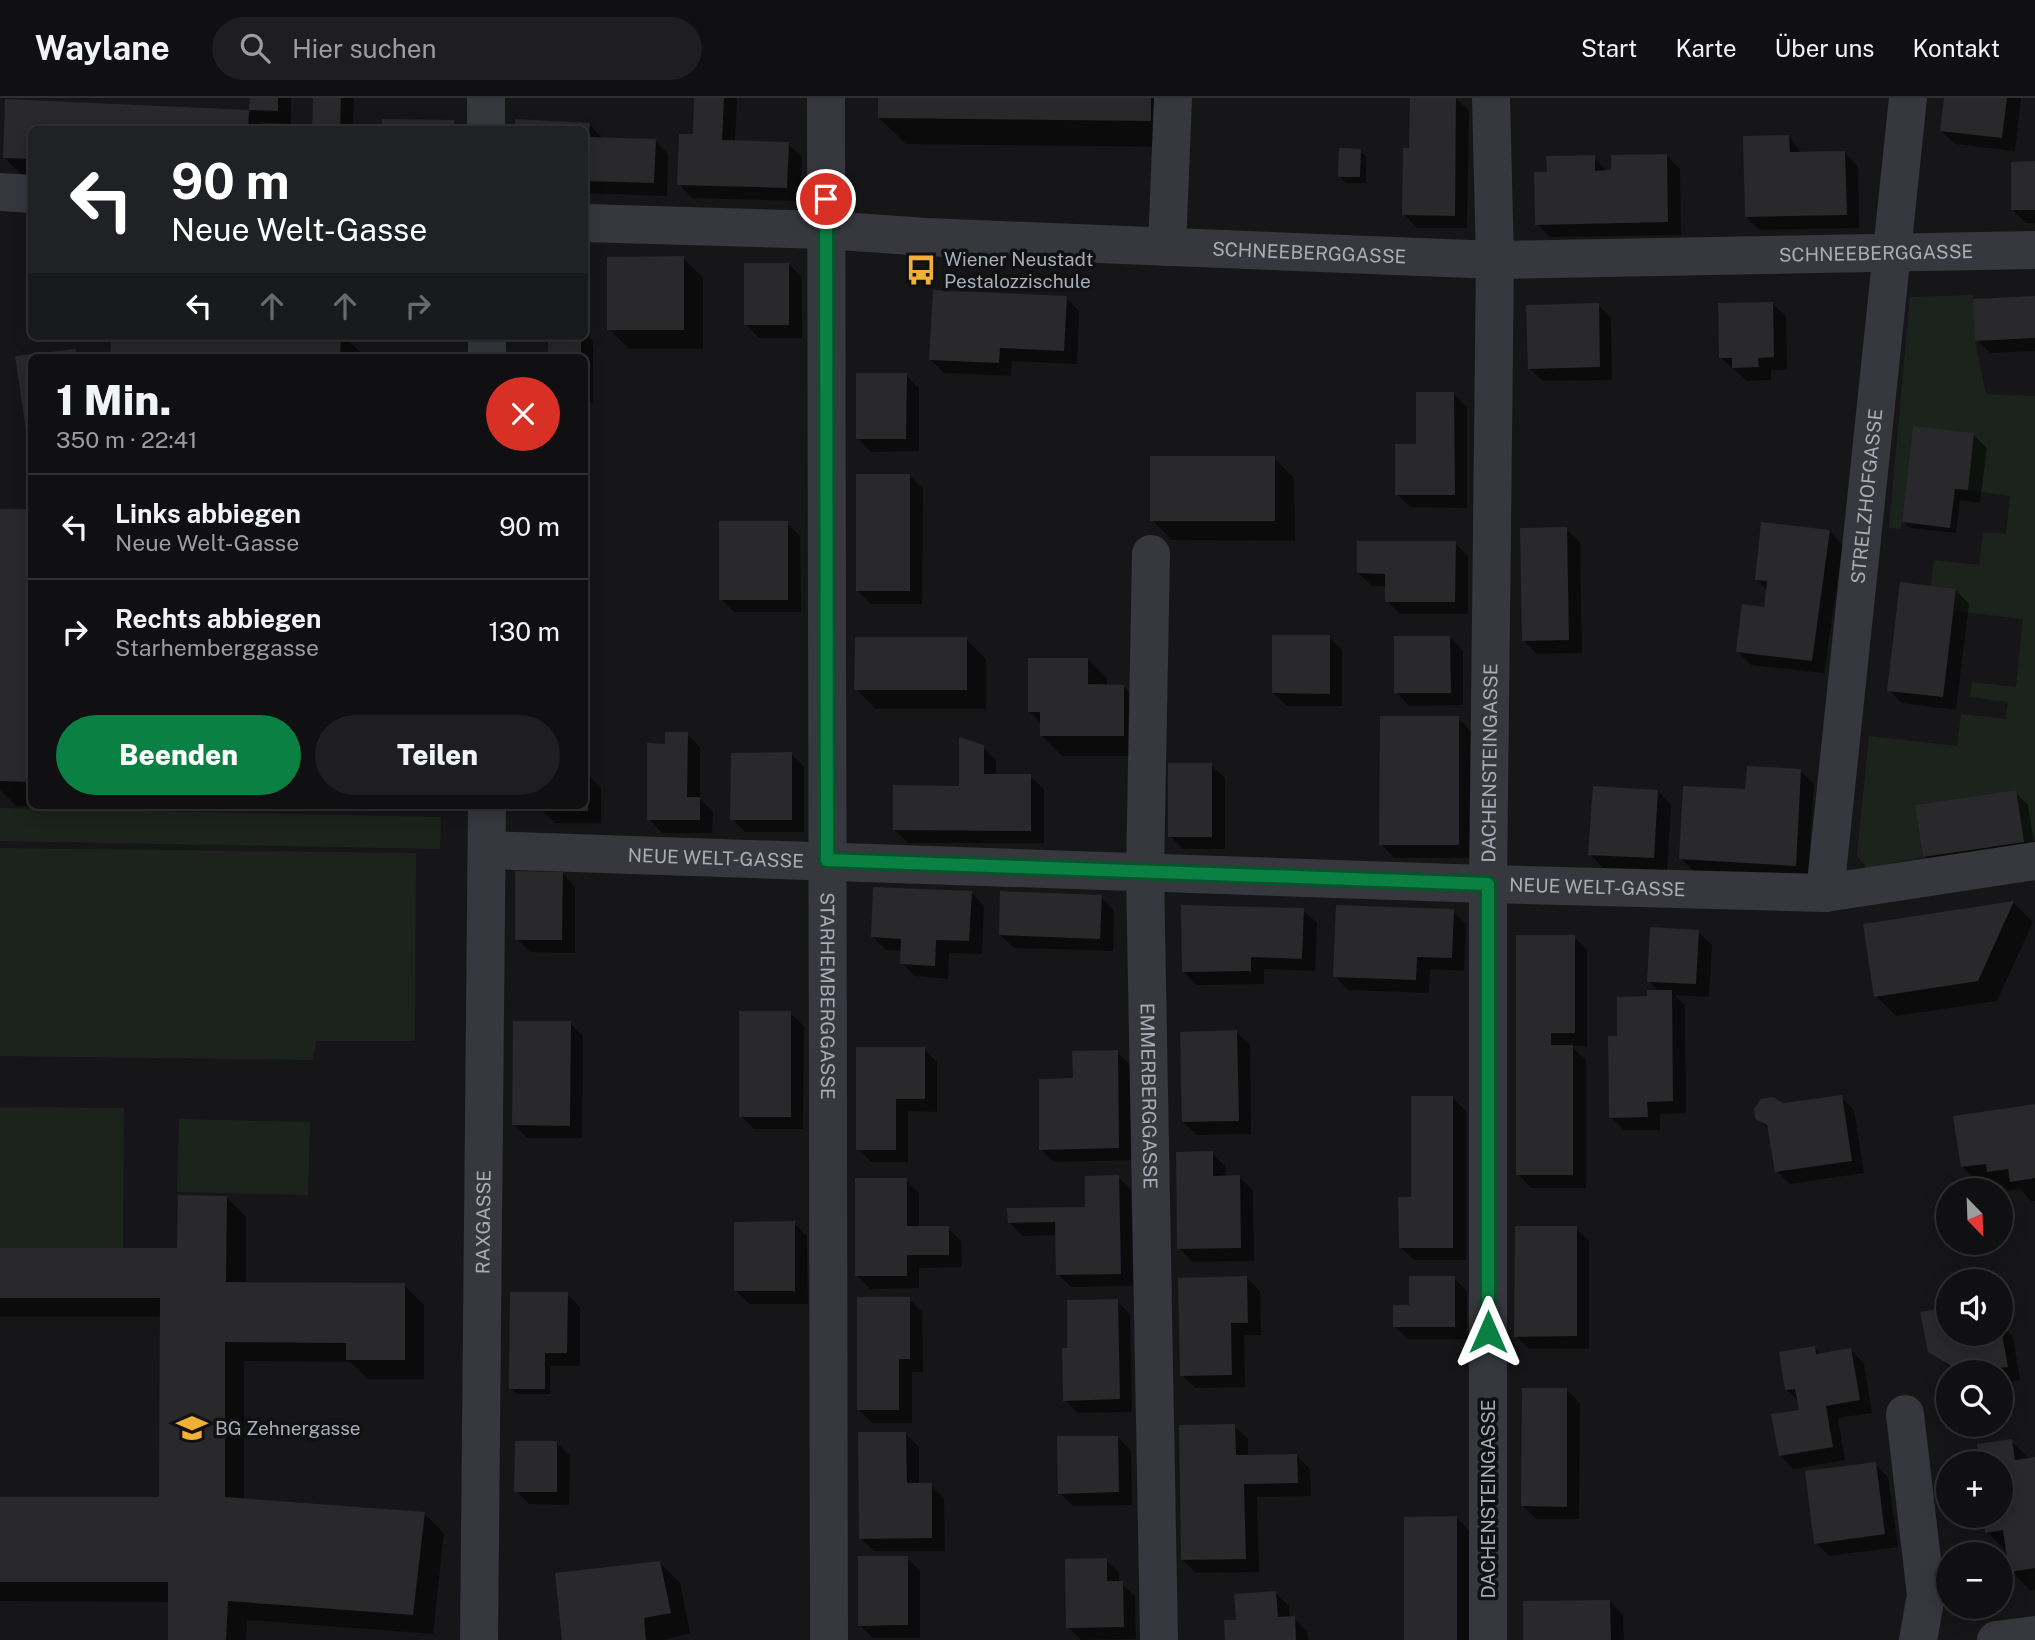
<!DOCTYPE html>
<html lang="de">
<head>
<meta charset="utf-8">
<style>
	:root { --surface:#101012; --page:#1e1e20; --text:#f1f3f6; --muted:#9c9d9f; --line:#303032; --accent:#0b8043 }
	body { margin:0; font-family:"Public Sans",sans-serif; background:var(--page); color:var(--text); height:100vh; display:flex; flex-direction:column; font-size:26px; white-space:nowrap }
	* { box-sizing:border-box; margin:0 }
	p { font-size:23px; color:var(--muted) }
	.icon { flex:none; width:38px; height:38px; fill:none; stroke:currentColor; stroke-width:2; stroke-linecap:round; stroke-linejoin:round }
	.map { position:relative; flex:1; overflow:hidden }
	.sheet { position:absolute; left:28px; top:256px; width:560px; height:455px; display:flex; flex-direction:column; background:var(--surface); border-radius:10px; box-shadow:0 4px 18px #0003,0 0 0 2px var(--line) }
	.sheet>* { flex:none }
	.guide { position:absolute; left:28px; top:28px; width:560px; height:214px; border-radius:10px; box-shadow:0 4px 18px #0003,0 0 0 2px var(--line); background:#202124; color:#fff; overflow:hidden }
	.needle { width:46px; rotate:157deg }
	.fabs { position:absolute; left:1936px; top:1080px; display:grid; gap:14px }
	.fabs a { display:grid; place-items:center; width:77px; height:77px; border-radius:50%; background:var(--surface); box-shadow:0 4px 18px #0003,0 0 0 2px var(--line); font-size:35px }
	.pin { position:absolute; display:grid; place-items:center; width:60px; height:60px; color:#fff; margin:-30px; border:4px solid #fff; border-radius:50%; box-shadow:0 2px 7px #0007 }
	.me { position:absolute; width:77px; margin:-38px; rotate:0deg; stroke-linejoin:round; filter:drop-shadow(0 0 5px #0008) }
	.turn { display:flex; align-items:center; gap:24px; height:147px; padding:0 28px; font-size:32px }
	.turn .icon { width:91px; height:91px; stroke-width:2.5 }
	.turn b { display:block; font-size:49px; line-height:60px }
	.lanes { display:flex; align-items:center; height:66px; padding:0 28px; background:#0003; justify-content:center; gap:35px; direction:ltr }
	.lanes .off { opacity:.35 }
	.round { display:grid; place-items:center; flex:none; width:74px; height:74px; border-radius:37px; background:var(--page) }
	.summary { display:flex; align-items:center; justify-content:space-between; height:119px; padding:0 28px }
	h1 { font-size:42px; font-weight:800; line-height:52px }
	.button { display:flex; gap:14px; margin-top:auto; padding:14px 28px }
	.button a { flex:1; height:80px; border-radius:42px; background:var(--accent); color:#fff; font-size:28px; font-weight:800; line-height:80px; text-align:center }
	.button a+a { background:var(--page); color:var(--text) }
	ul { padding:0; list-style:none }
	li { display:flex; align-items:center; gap:21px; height:105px; padding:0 28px; border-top:2px solid var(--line) }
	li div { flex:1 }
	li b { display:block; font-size:26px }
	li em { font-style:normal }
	header { display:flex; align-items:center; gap:42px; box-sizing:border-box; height:98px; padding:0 35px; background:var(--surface); border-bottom:2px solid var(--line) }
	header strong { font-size:33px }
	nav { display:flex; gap:38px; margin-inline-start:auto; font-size:24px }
	.search { width:490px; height:63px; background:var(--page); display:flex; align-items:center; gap:18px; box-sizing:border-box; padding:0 24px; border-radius:38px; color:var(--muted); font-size:26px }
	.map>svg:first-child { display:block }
	.green { fill:#1c231d }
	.shadow { fill:#0007 }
	.building { fill:#29292c }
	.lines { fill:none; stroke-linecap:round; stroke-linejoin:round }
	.minor { stroke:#37383d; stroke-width:38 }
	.route-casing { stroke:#07532c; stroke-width:18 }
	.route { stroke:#0b8043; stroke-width:12 }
	.labels { text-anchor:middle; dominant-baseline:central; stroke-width:7; stroke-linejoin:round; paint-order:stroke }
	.street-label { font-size:19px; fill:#a8adb8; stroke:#111113 }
	.poi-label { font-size:19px; fill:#a8adb8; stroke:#111113; text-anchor:start }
</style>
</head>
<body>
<header>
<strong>Waylane</strong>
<div class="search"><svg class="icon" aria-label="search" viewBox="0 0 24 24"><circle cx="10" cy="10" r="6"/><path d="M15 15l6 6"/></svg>Hier suchen</div>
<nav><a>Start</a><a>Karte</a><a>Über uns</a><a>Kontakt</a></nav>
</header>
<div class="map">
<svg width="2035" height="1542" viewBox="0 0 2035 1542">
	<rect width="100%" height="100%" fill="#161618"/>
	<path class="green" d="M1973,197L1975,243L1986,296L2035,298V743L2024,744L2015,692L1915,707L1923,759L1867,770L1857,758L1869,638L1957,648L1961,616L2006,621L2008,604L1970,599L1972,584L2016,589L2023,521L1954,513L1956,491L1931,488L1934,462L1979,467L1983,434L2006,436L2010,398L1968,392L1974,335L1913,329L1901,431L1889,430L1910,199Z
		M0,710L441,719L440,751L0,743Z
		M0,750L416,755L415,943H316L313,962L0,958Z
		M0,1009L124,1010L123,1150H0Z
		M179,1021L310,1024L308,1097L177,1094Z"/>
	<path class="shadow" d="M251,0H291V26L259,24L266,32H32V80L24,79L4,59L7,2L251,14Z
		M315,0H354L353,32H314Z
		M696,0H737L735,44L788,46L802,59L800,103L692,100L679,86L695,38Z
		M879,0H1177L1176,49L906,46L879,20Z
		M1412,0H1456L1469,13L1467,130H1417L1404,116L1411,51Z
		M1945,0H2021L2015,53L1955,46L1941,33Z
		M589,26L602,40L655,43L668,56L667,98L584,95V32Z
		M1789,38L1802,56L1845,55L1858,68L1859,130L1760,132L1746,119Z
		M1360,53L1366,59V85H1346L1340,79Z
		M1667,58L1680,71L1681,137L1550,139L1537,126L1548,75L1594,59L1607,74Z
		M2035,65V125H2026L2013,112Z
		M683,160L703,180V251H629L609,231Z
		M789,166L802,180V240H759L746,226Z
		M1066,200L1079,213L1077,266L1012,263L1011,278L944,275L931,262Z
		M2035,200V253L1990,255L1977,242Z
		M1773,206L1786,219L1787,272H1771V282L1747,283L1721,260Z
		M1598,207L1611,220L1612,282L1543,283L1529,270Z
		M584,235L593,243V305H584V259H550V238H584Z
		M112,238H344L365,259H111Z
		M76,253L82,259H32V358L17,260Z
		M906,277L919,290V353L871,354L858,340Z
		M1454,296L1467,309V410L1410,409L1397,396L1418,348Z
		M584,333L586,335V389H584Z
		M1974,337L1987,350L1980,405L1960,402L1956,435L1910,430L1903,424Z
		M1274,360L1294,380L1295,443L1172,442L1152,422Z
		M909,377L923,391L922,506H871L857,493Z
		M32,413V707H102L101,712L16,708L0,692V455Z
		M787,425L800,438L801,514H734L721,501Z
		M1566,431L1580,444L1582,555L1537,556L1524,543Z
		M1830,434L1843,447L1824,575L1751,567L1738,554L1765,511L1767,492L1756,481Z
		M1455,445L1468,458V516H1400L1387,503V488H1372L1358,475Z
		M1956,492L1969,506L1956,612L1902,605L1889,592Z
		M1329,539L1342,552V608H1287L1273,595Z
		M1450,539L1463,553V607L1409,608L1396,594Z
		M966,541L986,561V611H876L856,591Z
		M1087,561L1107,581V588L1124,589L1144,609L1143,658H1062L1042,638V626L1030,614Z
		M1458,620L1471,633L1472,760H1394L1381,746Z
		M687,636L700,649V701L713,714L712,735H662L649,721L666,648Z
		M983,649L996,662V677L1030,678L1044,691V745H908L894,732L961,689Z
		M791,656L804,669V734H745L732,721Z
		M1211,667L1225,680V751H1183L1170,738Z
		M584,671L601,691V725H555L537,707H584Z
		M1801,673L1814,686L1808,780L1694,773L1680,760L1747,693Z
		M1658,693L1671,707L1667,773L1603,770L1590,756Z
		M2015,694L2028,707L2035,751L1938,771L1924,758Z
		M562,775L575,789V855L530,854L517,841Z
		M971,794L984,808L982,856L949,855L948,881L915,878L902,865V853L886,852L873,839Z
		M1101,799L1114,812L1113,853L1014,850L1000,837Z
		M2014,805L2033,824L1997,903L1896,918L1876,898L1865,827Z
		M1303,812L1317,825L1315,873L1264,871V886L1197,887L1183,873Z
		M1453,813L1466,826L1464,873L1430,871L1429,895L1348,892L1335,878Z
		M1698,834L1712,847L1709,899L1675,897L1685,907L1686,1015L1660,1016V1032H1624L1611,1019L1619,940L1648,900L1659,894L1649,883Z
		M1518,839H1574L1587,852V948H1571L1586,962V1090H1531L1518,1076Z
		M790,915L804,928L803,1031H754L741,1018Z
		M570,925L583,938L582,1040H527L514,1027Z
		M1236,934L1250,947L1251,1036L1197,1037L1183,1024Z
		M924,951L937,964V1014L908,1013V1064H871L858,1051Z
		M1117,954L1130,967L1132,1062L1054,1064L1041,1051Z
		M1841,999L1854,1012L1864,1075L1790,1086L1777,1073L1770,1033L1757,1020L1783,1006Z
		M1453,1000L1466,1013V1162H1414L1400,1149L1413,1101Z
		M2035,1008V1103H2031L2020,1091L2008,1093L2001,1086L1982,1088L1962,1068Z
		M1212,1055L1225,1068L1226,1079H1239L1253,1092L1254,1163L1192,1164L1179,1150Z
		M1118,1079L1131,1092L1133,1188L1071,1189L1058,1176L1057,1137L1023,1138L1009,1124L1087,1110Z
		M906,1082L919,1095V1130H948L961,1143L962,1169L919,1170V1190L870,1191L857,1178Z
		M226,1099L246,1119V1186L404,1187L424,1207V1281H368L350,1264L244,1263V1402L424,1415L444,1435L433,1536L247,1522L246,1542H170V1504L0,1503V1400L161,1401L162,1219H0V1152H179Z
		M794,1125L807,1138L808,1206H749L736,1193Z
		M1576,1130L1589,1143V1251H1529L1516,1238Z
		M1247,1180L1260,1193L1261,1237H1244L1245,1289L1195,1290L1182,1277Z
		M1454,1180L1467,1193V1241H1408L1394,1228L1410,1209Z
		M567,1196L580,1209V1268H550V1296H517L511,1290Z
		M909,1201L922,1214L923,1274H912V1325H872L859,1312Z
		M1117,1203L1130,1216L1132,1314L1078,1315L1065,1302L1069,1251Z
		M2000,1226L2013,1239L2020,1282L2000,1286V1274H1955L1930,1253L1948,1236H2000Z
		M1814,1250L1821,1257L1851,1252L1864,1266L1872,1315L1838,1320L1845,1362L1793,1371L1780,1357L1801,1313L1800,1304L1787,1292Z
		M1567,1292L1580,1305L1579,1421H1536L1523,1408Z
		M1234,1328L1248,1341V1359L1297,1358L1310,1371L1311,1398L1257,1399L1259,1474L1196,1475L1183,1462Z
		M906,1336L919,1349V1387H931L944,1400L945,1453H874L860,1440Z
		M1118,1339L1131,1353L1132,1407L1073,1408L1060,1395Z
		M2011,1343L2030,1361H2035V1492L2031,1493L2011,1473L2007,1454L1987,1434L1984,1418H2000V1365H1982Z
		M557,1345L570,1358L569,1407L529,1406L516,1393Z
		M1875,1366L1888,1379L1898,1449L1829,1458L1816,1445Z
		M1457,1420L1470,1433V1542H1406Z
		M907,1460L920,1473V1540H873L860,1527Z
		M1106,1462L1119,1475V1484L1135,1498L1136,1541L1081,1542L1068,1529Z
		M660,1465L680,1485L690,1535L663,1542H563Z
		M1276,1495L1289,1508L1290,1520H1294L1307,1533L1308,1542H1227L1238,1523Z
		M1610,1503L1623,1517L1624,1542H1525Z"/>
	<path class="building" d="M250,0H278V13L249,12Z
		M313,0H341L340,32H312Z
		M694,0H724L722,42L789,44L787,90L677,87L679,36H693Z
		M878,0H1151V23L878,20Z
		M1410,0H1456L1455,118L1402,117L1403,50H1409Z
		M1944,0H2007L2002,40L1940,33Z
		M5,1L249,12L248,32H32V61L3,60Z
		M382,21L454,22V32H382Z
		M515,21L590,25L589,39L656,41L654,85L584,83V32H515Z
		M1789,37L1790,54L1845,53L1847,117L1745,119L1743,38Z
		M1339,50L1361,51L1360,79H1338Z
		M1667,56L1668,124L1535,127L1534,74H1547L1546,58L1595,57V73L1611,72V57Z
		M2035,63V112H2011V64Z
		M684,158V232H607V159Z
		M744,165H789V227H744Z
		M933,192L1067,198L1064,253L1000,250L999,265L929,262Z
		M2035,198V240L1975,243L1973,201Z
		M1773,204L1774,259L1758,260L1759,269L1732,270V260H1719L1718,205Z
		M1599,205L1600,269L1528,271L1526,207Z
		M111,238H341L340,259H110Z
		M548,238H581V259H548Z
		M76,251L77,259H32L30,359L15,258Z
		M856,275H907L906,341H856Z
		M1416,294H1454L1455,397H1395V346H1416Z
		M1913,328L1974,335L1968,392L1955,391L1950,430L1902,424Z
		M1150,358H1275V423H1150Z
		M856,376H910V493H856Z
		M0,411H32V684L0,683Z
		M719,423H788V502H719Z
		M1761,424L1830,432L1812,563L1736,554L1742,506L1764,509L1767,483L1755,482Z
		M1567,429L1569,542L1522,543L1520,430Z
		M1357,443H1456L1455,504H1385V476L1357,475Z
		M1900,484L1956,491L1943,599L1887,593Z
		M1272,537H1330V596L1272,595Z
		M1394,538H1450L1451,595H1394Z
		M855,539H967V592H854Z
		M1028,560H1088V586L1124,587V638H1040V614H1028Z
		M1380,618H1459V747H1379Z
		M665,634H688L687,699H700V722H647V645L665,646Z
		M959,639L984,647V676H1031V733L893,732V687L959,688Z
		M792,654V722H730L731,655Z
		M1168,665H1212V739H1168Z
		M1747,668L1801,671L1796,768L1679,761L1683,688L1745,691Z
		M584,676H588V713H540L535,707H584Z
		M1593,688L1658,692L1654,760L1588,757Z
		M2016,692L2024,744L1923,759L1915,707Z
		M515,773L563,774L562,842H515Z
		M873,789L972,793L969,843L936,842L935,868L900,866L901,841L871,839Z
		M1000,793L1102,797L1100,841L999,837Z
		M2014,803L1978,883L1874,899L1863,826Z
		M1181,807L1304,810L1302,861L1251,859V873L1182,874Z
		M1336,807L1454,811L1452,860L1417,859L1416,882L1333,879Z
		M1650,829L1699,832L1696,886L1647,884Z
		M1516,837H1575V935H1551V947H1573V1077H1516Z
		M1647,892H1672L1673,1003L1647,1004L1648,1019L1609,1020L1608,938H1617V899L1647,898Z
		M739,913H791V1019H739Z
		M513,923H571L570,1028L512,1027Z
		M1237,932L1239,1023L1182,1024L1180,934Z
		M856,949H925V1001H896V1052H856Z
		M1118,952L1119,1050L1039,1052V981L1073,980L1072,953Z
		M1842,997L1852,1063L1775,1074L1767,1027L1755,1021L1754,1011L1761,1001L1773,999L1783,1005Z
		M1411,998H1453V1150H1399L1398,1099H1411Z
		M2035,1006V1080L2010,1084L2008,1071L1987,1074L1986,1066L1961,1069L1953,1018Z
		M1213,1053V1078L1240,1077L1241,1150L1177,1151L1176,1054Z
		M1119,1077L1121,1176L1056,1177L1055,1124L1008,1125L1007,1110L1085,1109V1078Z
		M855,1080H907V1128H949V1157H907V1178H855Z
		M178,1097L227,1098L226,1184L405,1185V1262H346V1245L225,1244V1399L425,1414L413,1517L228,1503L226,1542H168V1484H0V1399H159L160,1200H0V1150H177Z
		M795,1123V1193H734V1124Z
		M1515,1128H1577V1238L1514,1239Z
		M1247,1178L1248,1225H1231L1232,1277L1180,1278L1178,1180Z
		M1409,1178H1455V1229H1393V1207H1409Z
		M510,1194H568L567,1255H545V1291H509Z
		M857,1199H910V1261H899V1312H857Z
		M1118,1201L1120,1301L1063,1303L1062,1250H1067V1202Z
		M1948,1209V1236H2002L2008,1269L1961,1274L1928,1254L1920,1214Z
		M1815,1248L1816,1256L1851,1250L1860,1302L1826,1308L1833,1349L1779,1358L1771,1316L1799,1312L1795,1291L1785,1292L1779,1254Z
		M1522,1290H1567V1409L1521,1408Z
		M1235,1326L1236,1357L1297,1356L1298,1385L1244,1386L1246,1461L1181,1462L1179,1327Z
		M858,1334H906L907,1385H932V1440L859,1441Z
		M1057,1338H1118L1119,1394L1058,1396Z
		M2012,1341L2015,1362L2035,1359V1470L2009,1474L2003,1432L1985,1435L1983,1418H2000V1365H1980L1977,1346Z
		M515,1343H557V1394H514Z
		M1876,1364L1885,1436L1814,1446L1805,1373Z
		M1457,1418V1542H1404V1419Z
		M858,1458H908V1527L858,1528Z
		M1107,1460V1483H1123L1124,1529L1066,1530L1065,1461Z
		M660,1463L671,1515L644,1520L646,1542H562L555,1475Z
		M1276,1493L1278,1519L1295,1518L1296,1542H1225L1224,1522H1236L1234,1496Z
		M1610,1502L1611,1542H1523V1503Z"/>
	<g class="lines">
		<g class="minor">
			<path d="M486,0V32"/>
			<path id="s1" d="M826,0L829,1542"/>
			<path d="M0,94L32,96"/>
			<path id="s2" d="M584,125L826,132L926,139L1495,162L2035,152"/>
			<path d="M1167,149L1173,0"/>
			<path d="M487,259V238"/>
			<path id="s3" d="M1151,456L1145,774L1159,1542"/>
			<path id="s4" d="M487,752L1454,785L1825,795L2035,763"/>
			<path id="s5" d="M1825,795L1908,0"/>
			<path d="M1905,1316L1926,1497L1918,1542"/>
			<path id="s6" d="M479,1542L487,707"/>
			<path id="s7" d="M1488,1542V786L1495,162L1491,0"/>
			<path d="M1996,1542L2035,1537"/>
		</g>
	</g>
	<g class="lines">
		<g class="route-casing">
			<path id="route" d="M826,101L827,762L1488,786V1234"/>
		</g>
		<use href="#route" class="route"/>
	</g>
	<defs>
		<g id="bus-bare" transform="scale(2.415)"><path d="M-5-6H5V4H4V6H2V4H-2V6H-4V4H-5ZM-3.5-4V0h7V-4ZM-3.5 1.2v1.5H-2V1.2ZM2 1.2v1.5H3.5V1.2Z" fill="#f2b134" stroke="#111113" stroke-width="2.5" paint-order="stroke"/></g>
		<g id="school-bare" transform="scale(2.415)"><path d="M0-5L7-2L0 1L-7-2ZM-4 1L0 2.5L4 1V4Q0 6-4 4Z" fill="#f2b134" stroke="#111113" stroke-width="2.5" paint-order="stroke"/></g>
	</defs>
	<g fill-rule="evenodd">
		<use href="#bus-bare" x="921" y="172"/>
		<use href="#school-bare" x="192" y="1330"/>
	</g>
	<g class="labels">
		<g class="street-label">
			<text stroke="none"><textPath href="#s2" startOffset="726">SCHNEEBERGGASSE</textPath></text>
			<text stroke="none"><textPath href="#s2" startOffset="1293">SCHNEEBERGGASSE</textPath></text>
			<text stroke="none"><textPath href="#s5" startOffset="399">STRELZHOFGASSE</textPath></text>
			<text stroke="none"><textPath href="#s7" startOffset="877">DACHENSTEINGASSE</textPath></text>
			<text stroke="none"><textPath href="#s4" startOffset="229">NEUE WELT-GASSE</textPath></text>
			<text stroke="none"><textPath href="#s4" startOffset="1111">NEUE WELT-GASSE</textPath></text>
			<text stroke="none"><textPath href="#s1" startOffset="898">STARHEMBERGGASSE</textPath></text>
			<text stroke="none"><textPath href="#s3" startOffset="542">EMMERBERGGASSE</textPath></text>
			<text stroke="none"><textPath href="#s6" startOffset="418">RAXGASSE</textPath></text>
			<text transform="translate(1488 1401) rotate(-90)">DACHENSTEINGASSE</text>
		</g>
		<g class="poi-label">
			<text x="944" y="161">Wiener Neustadt<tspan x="944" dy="22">Pestalozzischule</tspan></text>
			<text x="215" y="1330">BG Zehnergasse</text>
		</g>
	</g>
</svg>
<div class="fabs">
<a><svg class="needle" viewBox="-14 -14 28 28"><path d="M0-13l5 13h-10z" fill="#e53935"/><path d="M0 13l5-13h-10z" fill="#9c9d9f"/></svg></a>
<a><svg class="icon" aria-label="sound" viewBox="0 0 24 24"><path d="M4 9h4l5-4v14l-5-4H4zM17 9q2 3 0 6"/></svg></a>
<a><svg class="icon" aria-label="search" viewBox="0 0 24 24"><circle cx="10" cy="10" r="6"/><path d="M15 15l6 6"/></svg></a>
<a>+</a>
<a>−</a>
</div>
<div class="pin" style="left:826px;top:101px;background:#d93025"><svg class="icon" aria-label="arrive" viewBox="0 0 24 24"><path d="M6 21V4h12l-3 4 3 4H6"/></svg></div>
<svg class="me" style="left:1488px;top:1234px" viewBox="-20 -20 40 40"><path d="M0-17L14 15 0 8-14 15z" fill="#0b8043" stroke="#fff" stroke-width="4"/></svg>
<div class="guide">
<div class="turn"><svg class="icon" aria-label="left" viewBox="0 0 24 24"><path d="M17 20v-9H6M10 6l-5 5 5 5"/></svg><div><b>90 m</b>Neue Welt-Gasse</div></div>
<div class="lanes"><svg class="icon" aria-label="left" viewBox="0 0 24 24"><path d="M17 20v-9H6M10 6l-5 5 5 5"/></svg><svg class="icon off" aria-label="ahead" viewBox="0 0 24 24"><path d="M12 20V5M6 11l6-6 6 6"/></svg><svg class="icon off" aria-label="ahead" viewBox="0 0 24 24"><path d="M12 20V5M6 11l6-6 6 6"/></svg><svg class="icon off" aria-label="right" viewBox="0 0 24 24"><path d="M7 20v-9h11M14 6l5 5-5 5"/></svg></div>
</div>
<section class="sheet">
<div class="summary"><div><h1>1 Min.</h1><p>350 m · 22:41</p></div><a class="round" style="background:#d93025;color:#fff"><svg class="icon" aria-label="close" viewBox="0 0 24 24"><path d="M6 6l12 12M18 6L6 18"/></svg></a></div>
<ul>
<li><svg class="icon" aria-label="left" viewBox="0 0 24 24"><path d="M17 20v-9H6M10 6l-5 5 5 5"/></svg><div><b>Links abbiegen</b><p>Neue Welt-Gasse</p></div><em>90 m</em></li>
<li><svg class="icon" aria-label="right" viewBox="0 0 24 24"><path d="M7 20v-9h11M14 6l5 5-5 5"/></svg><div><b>Rechts abbiegen</b><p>Starhemberggasse</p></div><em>130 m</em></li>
</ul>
<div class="button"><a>Beenden</a><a>Teilen</a></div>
</section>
</div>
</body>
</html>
